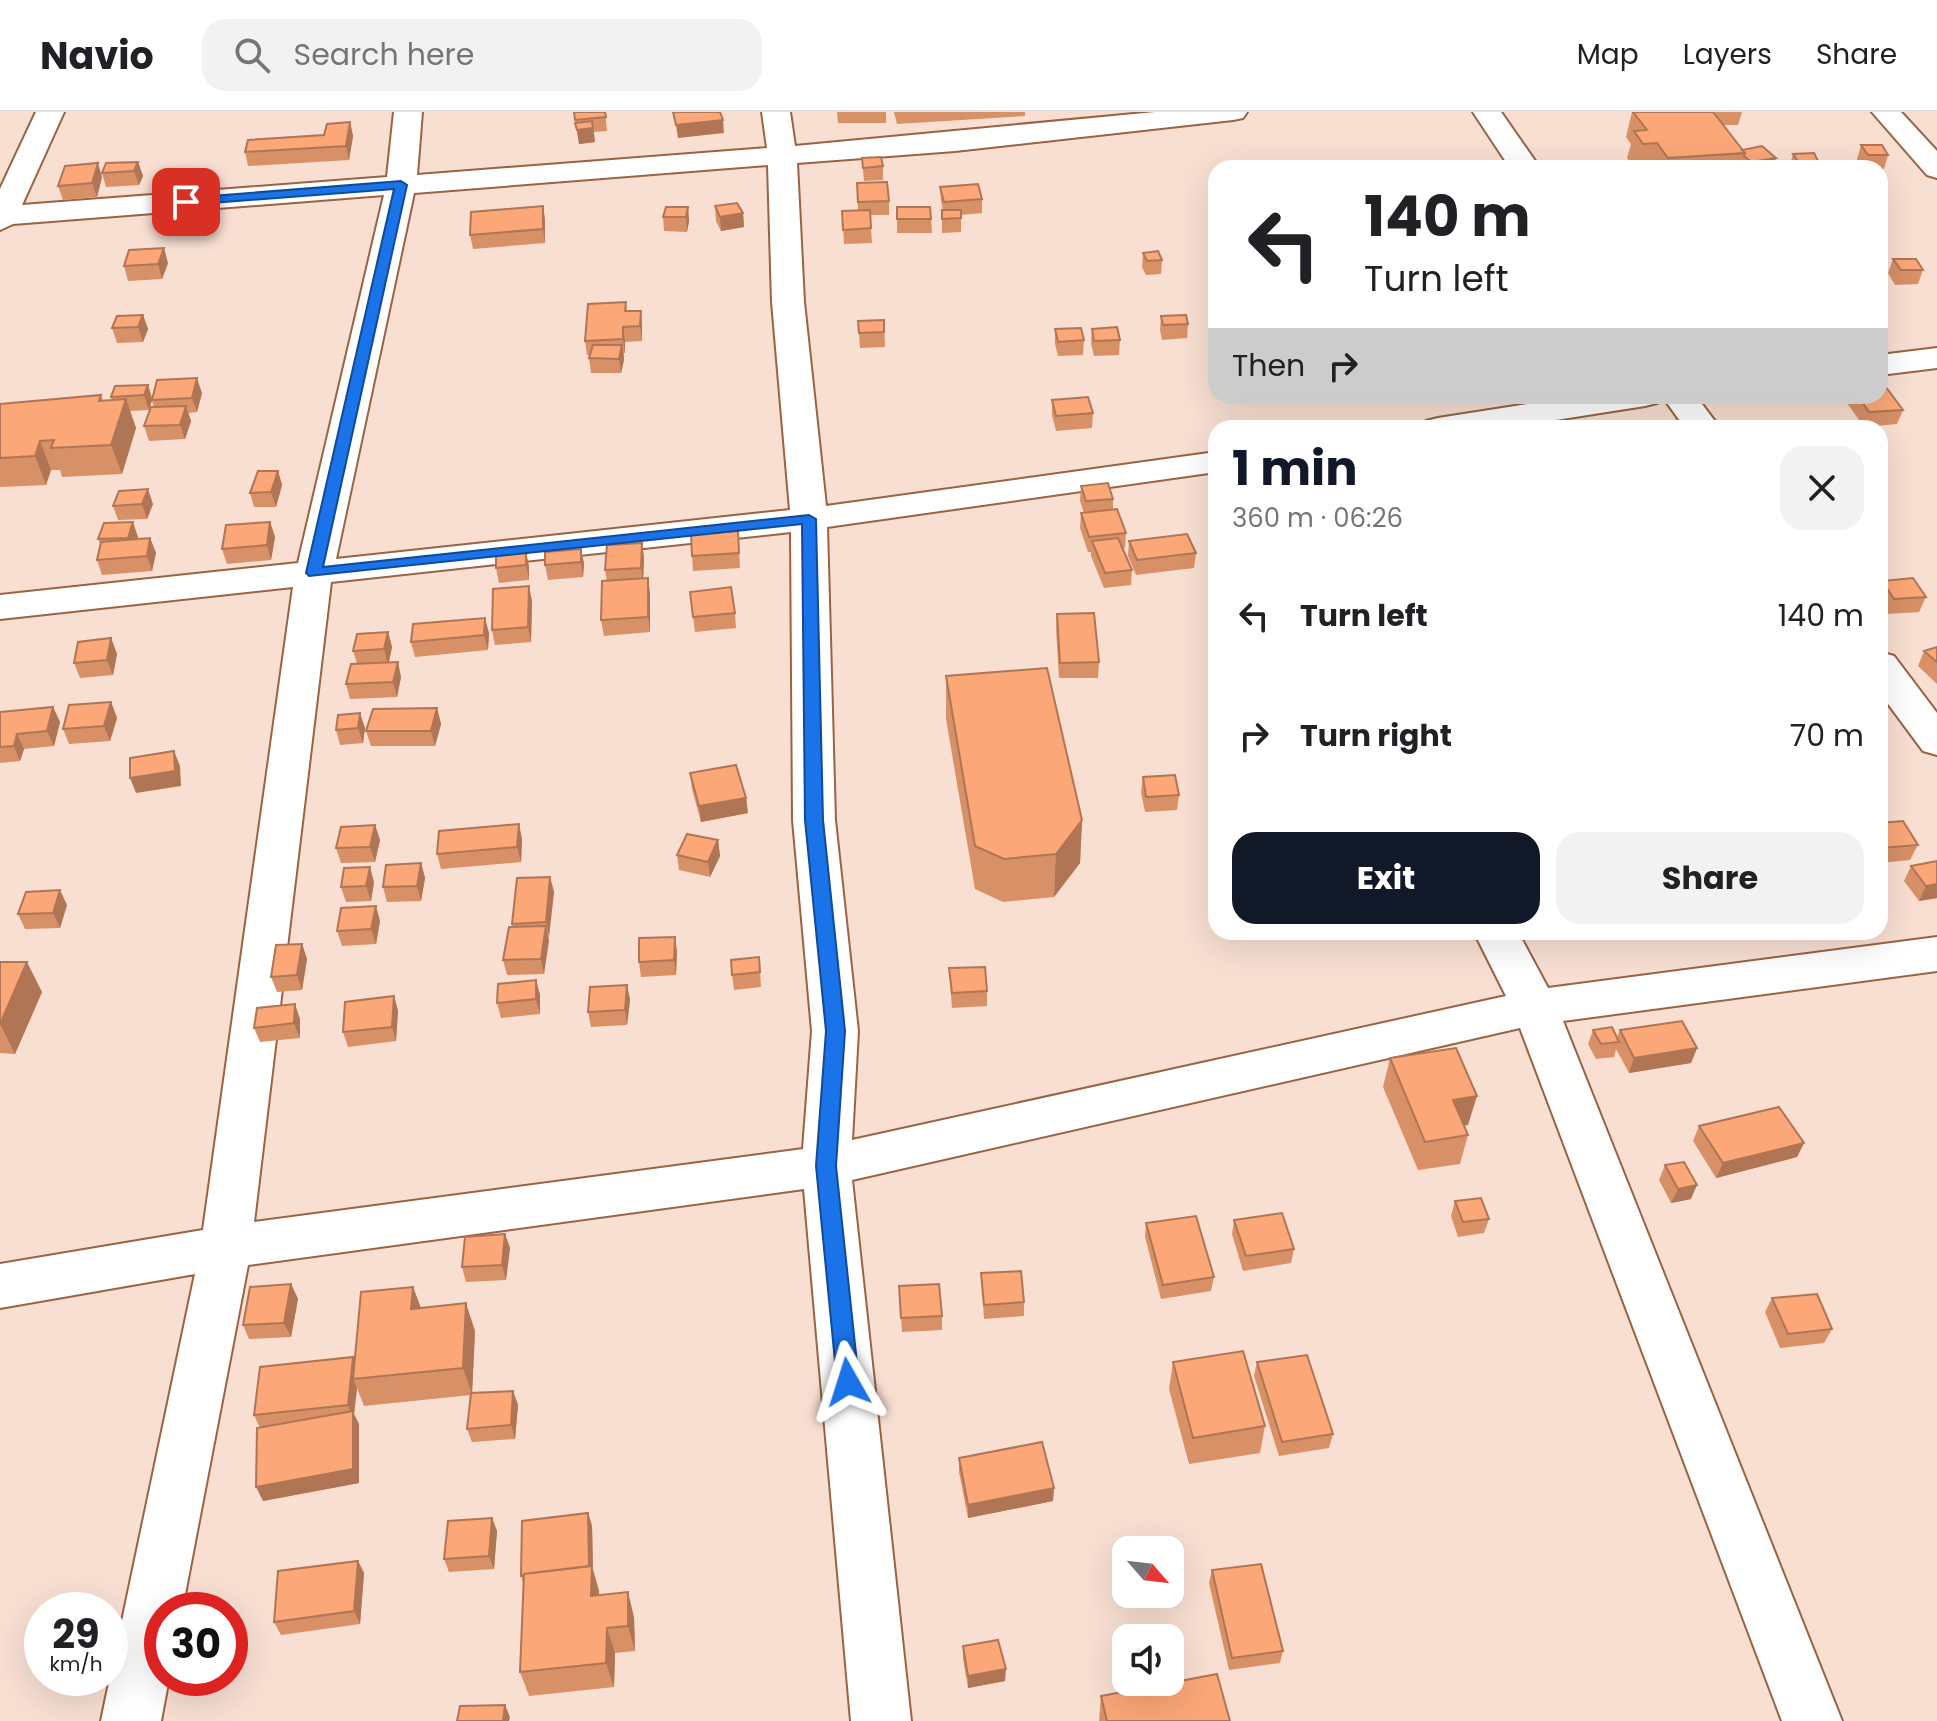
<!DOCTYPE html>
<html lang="en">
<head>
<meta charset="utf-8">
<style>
	:root { --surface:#fff; --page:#f2f2f2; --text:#202124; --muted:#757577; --line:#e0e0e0; --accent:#111827 }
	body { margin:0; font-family:Poppins,sans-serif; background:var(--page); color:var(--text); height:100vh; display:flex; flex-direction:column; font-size:30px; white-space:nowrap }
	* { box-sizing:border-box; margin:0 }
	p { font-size:26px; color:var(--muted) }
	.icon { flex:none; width:44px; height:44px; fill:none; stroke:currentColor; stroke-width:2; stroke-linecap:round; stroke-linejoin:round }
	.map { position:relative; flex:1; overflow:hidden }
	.sheet { position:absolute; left:1208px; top:308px; width:680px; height:520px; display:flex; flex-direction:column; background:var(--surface); border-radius:24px; box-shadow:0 8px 32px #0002 }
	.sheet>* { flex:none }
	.hud { position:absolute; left:1208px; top:48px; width:680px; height:244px; border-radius:24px; box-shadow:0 8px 32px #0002; background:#fff; color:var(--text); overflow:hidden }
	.needle { width:52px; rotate:118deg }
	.buttons { position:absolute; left:1112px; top:1424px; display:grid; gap:16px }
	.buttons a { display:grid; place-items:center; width:72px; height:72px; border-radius:16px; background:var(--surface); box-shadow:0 8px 32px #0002; font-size:40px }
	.speed { position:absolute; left:24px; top:1480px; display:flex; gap:16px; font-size:40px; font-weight:700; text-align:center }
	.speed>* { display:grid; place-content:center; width:104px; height:104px; border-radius:50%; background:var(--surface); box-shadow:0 8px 32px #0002; line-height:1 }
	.speed small { font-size:20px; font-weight:400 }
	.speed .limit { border:12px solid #d22; background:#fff; color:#111 }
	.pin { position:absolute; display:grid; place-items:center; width:68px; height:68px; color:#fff; margin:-34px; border-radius:16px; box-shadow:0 4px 12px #0006 }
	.me { position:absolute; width:88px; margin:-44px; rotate:354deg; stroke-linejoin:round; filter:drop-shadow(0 0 6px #0008) }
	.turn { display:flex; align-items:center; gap:28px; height:168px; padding:0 24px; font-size:36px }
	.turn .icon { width:104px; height:104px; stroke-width:2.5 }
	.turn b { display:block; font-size:56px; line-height:68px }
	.then { display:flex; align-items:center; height:76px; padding:0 24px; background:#0003; gap:16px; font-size:30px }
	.round { display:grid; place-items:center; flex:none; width:84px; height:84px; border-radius:24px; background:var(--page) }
	.head { display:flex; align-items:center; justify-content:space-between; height:136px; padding:0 24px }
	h1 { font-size:48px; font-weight:700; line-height:60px; color:var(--accent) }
	.button { display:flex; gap:16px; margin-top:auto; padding:16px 24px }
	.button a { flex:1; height:92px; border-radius:24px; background:var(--accent); color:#fff; font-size:32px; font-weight:700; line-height:92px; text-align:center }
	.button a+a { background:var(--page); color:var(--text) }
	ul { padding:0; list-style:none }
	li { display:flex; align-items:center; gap:24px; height:120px; padding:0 24px }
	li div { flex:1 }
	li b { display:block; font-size:30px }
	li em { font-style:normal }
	header { display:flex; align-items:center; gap:48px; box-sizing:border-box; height:112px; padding:0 40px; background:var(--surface); border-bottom:2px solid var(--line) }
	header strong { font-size:38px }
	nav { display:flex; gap:44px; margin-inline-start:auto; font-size:28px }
	.search { width:560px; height:72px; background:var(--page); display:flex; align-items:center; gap:20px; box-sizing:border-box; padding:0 28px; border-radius:24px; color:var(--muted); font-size:30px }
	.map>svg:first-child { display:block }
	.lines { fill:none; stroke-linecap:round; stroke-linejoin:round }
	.street-casing { stroke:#996344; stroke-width:4 }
	.street { fill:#fff; fill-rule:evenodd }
	.wall { fill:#d89067 }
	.shaded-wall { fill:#b07554 }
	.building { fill:#fba778; stroke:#b07554; stroke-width:2 }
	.route { fill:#1a73e8; stroke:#114b97; stroke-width:2 }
</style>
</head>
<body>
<header>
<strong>Navio</strong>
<div class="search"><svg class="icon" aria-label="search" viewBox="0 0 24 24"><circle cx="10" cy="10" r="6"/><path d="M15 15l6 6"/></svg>Search here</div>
<nav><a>Map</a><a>Layers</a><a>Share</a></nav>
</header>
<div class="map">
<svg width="1937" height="1609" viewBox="0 0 1937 1609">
	<rect width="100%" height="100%" fill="#f8dfd2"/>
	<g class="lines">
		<g class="street-casing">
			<path id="street" d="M36,0H64L22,93L387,65L394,0H422L417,63L767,36L762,0H790L795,34L1155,0H1247L1243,6L1233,8L955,39L797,51L804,190L826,394L1216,340V360L827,415L835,708L858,919L852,1028L1506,884L1474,820H1518L1548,876L1937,825V859L1563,909L1842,1609H1782L1520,916L852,1068L911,1609H851L804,1077L248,1153L182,1498H162V1566H169L161,1609H101L195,1162L0,1196V1152L203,1118L293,475L0,507V483L298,451L384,83L13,112L0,118V77ZM768,53L772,190L790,398L336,447L414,81ZM791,420L793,708L812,919L803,1037L254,1110L331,470Z
				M1473,0H1501L1540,56H1510Z
				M1872,0H1901L1937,39V66L1927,63Z
				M1937,236V256L1880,263V243Z
				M1579,284H1662L1657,291L1645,294L1504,316H1421L1426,309L1438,306Z
				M1662,284H1696L1720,316H1685Z
				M1880,540L1894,544L1937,601V643L1923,639L1880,581Z"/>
		</g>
		<use href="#street" class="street"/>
	</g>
	<path class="wall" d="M605,0L607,19L594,20L595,30L579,32L575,8Z
		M837,0H886V11H838Z
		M894,0H1025V4L897,12Z
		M1632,0H1742L1738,13H1723L1742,38L1773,56H1634L1627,46L1631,32L1626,25Z
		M350,10L353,24L349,48L248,54L245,40L324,23Z
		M1861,33L1888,43L1884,57L1862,56L1857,47Z
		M1793,42L1819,51L1818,56H1789Z
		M862,46L883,54V68L864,69Z
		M138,50L143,64L139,73L106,75L102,61Z
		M102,65L97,85L63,88L58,74Z
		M857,71L889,89V103H870L872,131L844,132L842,99H858Z
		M940,75L982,87V101L961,103V120L942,121V98H943L941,89Z
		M543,94L545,108V131L473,137L470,123Z
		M715,94L743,101L744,115L721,119L716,109Z
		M688,95L689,109L687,120L664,119L663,105Z
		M897,95L931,107L932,121H897Z
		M1143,141L1162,148L1161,162L1146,163L1142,155Z
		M1893,147L1923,158L1918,172L1895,173L1888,161Z
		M168,151L162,167L128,169L124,154Z
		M626,190L627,199L642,213V229L625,230V241H624V248L621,261H591L589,246L590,243H587L585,229Z
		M143,203L148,217L143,230L117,231L112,216Z
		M1161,204L1188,212L1187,226L1162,228L1160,218Z
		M884,208L885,235L860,236L858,209Z
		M1055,217L1084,228L1083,243L1058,244L1055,232Z
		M1092,217L1120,228L1119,243L1094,244L1091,231Z
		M148,273L152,286L202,281L197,300L188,301L191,309L185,327L149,329L144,314L154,295L152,289L149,298L130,299L136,316L122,362L62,365L60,358H51L46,373L0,375V292L101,283L103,288H112L111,285Z
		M1842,284H1880L1903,298L1897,312L1864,315Z
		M1052,288L1093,301L1092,316L1056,319L1052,303Z
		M278,359L282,373L276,395H254L250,381Z
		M1081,374L1113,387V398L1126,421L1125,436H1123L1132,458L1131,473L1104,476L1091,444V440H1088L1080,416L1081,401H1084L1080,389Z
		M1215,375H1216V396L1213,390Z
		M153,392L147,407L118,408L113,394Z
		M270,410L275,425L271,448L227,452L222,437Z
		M738,419L740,456L693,459L692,444Z
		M138,425L137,428L150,426L156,441L152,459L102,463L97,448L101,433L98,427Z
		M1129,429L1196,441L1194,456L1136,463L1128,444Z
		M642,431L644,446L643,466L650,481V520L604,524L601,508L607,469L605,458Z
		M581,437L584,452L583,465L548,468L545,453Z
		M526,440L529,455V468L499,471L496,456Z
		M1882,469L1926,485L1919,500L1887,502L1880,490V473Z
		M690,480L735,501L736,516L695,520Z
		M532,489L531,530L495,533L492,518Z
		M1057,502L1099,550L1098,566H1059L1056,517Z
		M388,520L392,535L389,550L401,565L397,585L350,587L346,572L357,551L353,539Z
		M489,521L488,538L415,545L411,530Z
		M111,526L117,542L113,563L80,566L74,551Z
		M1937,535V572L1918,554L1924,539Z
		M946,564L1082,708L1080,751L1054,785L1003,790L975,777L946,607Z
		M111,590L117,606L110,629L69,632L63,617Z
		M53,595L60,610L54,634L24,637L20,649L0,651V600Z
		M437,596L441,612L435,634H371L366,619Z
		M338,603L365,616L363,631L340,633L336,618Z
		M690,661L746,686L748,701L701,710L692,677Z
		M1143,665L1179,683L1177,698L1145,700L1141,680Z
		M1880,711L1918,733L1910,748L1880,751Z
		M375,713L380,728L375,750L341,751L336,736Z
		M522,727L521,750L441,757L437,742Z
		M718,728L720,744L710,765L679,758L677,743Z
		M1937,749V786L1919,789L1904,769L1911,754Z
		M421,751L425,766L421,789L387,790L383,775Z
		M550,765L554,780L544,862L507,863L503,848L512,815V812Z
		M374,770L371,789L346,790L341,775Z
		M67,793L60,816L25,817L18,802Z
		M380,809L376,832L342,834L337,819Z
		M675,825L677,840L676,863L641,865L639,850Z
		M302,832L307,847L302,878L277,880L271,865Z
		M759,845L761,875L734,878L732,863Z
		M0,850L42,880L15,942L0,941Z
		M949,856L987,879V894L952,896Z
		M536,868L540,883V902L501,906L497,891Z
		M627,873L630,888L627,913L591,915L588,900Z
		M394,884L398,899L396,929L348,935L343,920Z
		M300,907V926L260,930L254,916Z
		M1593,918L1617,925L1620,918L1697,936L1691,951L1629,961L1616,937L1614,945L1596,947L1588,932Z
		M1390,946L1468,1013H1464L1468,1023L1460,1052L1418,1058L1383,975Z
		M1699,1014L1804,1031L1797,1045L1716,1066L1693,1029Z
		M1665,1053L1691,1087L1671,1091L1659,1068Z
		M1455,1089L1489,1107L1484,1121L1458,1125L1451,1104Z
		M1234,1108L1294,1137L1291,1151L1243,1159L1232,1122Z
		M1146,1111L1214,1165L1211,1179L1161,1187L1145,1125Z
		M505,1122L510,1136L506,1168L466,1170L462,1155Z
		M981,1161L1024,1190V1204L984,1207Z
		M291,1172L298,1187L291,1225L249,1227L243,1213Z
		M899,1174L942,1204V1218L902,1220Z
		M413,1175L421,1196L475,1219L472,1281L513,1279L518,1293L515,1327L472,1330L467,1317L471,1283L364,1294L357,1276L354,1302L359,1312V1371L263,1389L260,1316L254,1303L353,1245L354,1250Z
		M1772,1186L1832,1217L1824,1231L1780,1236L1765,1200Z
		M1173,1250L1265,1314L1260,1341L1189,1352L1169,1277Z
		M1257,1250L1333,1322L1329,1336L1279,1344L1254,1264Z
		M959,1346L1054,1376L1053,1389L968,1406L959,1360Z
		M588,1401L592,1414L593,1458L599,1479V1483L634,1505L635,1539L615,1541L614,1575L529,1584L520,1560L523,1471L521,1464Z
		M492,1406L497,1419L494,1457L449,1460L444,1447Z
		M358,1449L364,1461L360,1512L281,1523L274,1510Z
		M1212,1458L1283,1539L1280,1551L1229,1558L1209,1471Z
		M963,1534L1005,1569L968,1576L963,1547Z
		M1101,1584L1230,1609H1099Z"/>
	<path class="shaded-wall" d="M723,8L724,21L678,26L676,13Z
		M350,10L353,24L349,48L346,34Z
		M593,16L595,30L579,32L577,18Z
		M1776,46L1773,56H1750L1751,50Z
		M138,50L143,64L139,73L134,59Z
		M98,51L102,65L97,85L92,71Z
		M543,94L545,108V131L543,117Z
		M688,95L689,109L687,120L686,105Z
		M743,101L744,115L721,119L720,105Z
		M164,136L168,151L162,167L158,152Z
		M641,199L642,213V229L640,214Z
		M143,203L148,217L143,230L138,215Z
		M623,215L625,230V241L623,227Z
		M622,233L624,248L621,261L619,247Z
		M197,266L202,281L197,300L192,286Z
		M148,273L152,287L149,298L144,283Z
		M126,287L136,316L122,362L111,333Z
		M186,294L191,309L185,327L180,313Z
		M40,329L51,358L46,373L35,344Z
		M278,359L282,373L276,395L271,380Z
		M148,377L153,392L147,407L142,392Z
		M133,410L138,425L133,440L128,426Z
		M270,410L275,425L271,448L267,433Z
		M150,426L156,441L152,459L147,444Z
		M642,431L644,446L643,471L641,456Z
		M581,437L584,452L583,465L581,450Z
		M526,440L529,455V468L526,453Z
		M648,466L650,481V520L648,505Z
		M529,474L532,489L531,530L528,515Z
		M485,506L489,521L488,538L484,523Z
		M388,520L392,535L388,553L384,537Z
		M111,526L117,542L113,563L107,548Z
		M398,550L401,565L397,585L393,570Z
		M111,590L117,606L110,629L104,614Z
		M53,595L60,610L54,634L47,619Z
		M437,596L441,612L435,634L431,619Z
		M360,601L365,616L363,631L358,616Z
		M17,622L24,637L20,649L14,634Z
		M174,639L180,654L181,674L136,681L130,666Z
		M746,686L748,701L701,710L699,694Z
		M1082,708L1080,751L1054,785L1056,742Z
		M519,712L522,727L521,750L517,735Z
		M375,713L380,728L375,750L370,735Z
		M718,728L720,744L710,765L708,750Z
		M421,751L425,766L421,789L417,774Z
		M370,755L374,770L371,789L366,774Z
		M550,765L554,780L549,825L546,810Z
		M1937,772V786L1919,789L1926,774Z
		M60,778L67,793L60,816L53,801Z
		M376,794L380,809L376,832L371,817Z
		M546,814L549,829L544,862L541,847Z
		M675,825L677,840L676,863L674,848Z
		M302,832L307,847L302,878L297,863Z
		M27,850L42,880L15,942L0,912Z
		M536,868L540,883V902L536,887Z
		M627,873L630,888L627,913L625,898Z
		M394,884L398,899L396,929L392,915Z
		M295,892L300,907V926L294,911Z
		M1697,936L1691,951L1629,961L1634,946Z
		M1477,984L1468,1013L1445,1017L1453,988Z
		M1804,1031L1797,1045L1716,1066L1723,1051Z
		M1697,1073L1691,1087L1671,1091L1678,1077Z
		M505,1122L510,1136L506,1168L502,1153Z
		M291,1172L298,1187L291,1225L284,1211Z
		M413,1175L423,1202L411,1197Z
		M466,1191L475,1219L472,1283L463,1256Z
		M353,1245L358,1259L353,1267L357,1276L354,1302L359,1312V1371L263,1389L256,1375L353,1305L348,1293Z
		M513,1279L518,1293L515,1327L511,1313Z
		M1054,1376L1053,1389L968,1406V1393Z
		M588,1401L592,1414L593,1458L599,1479L598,1509L591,1484Z
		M492,1406L497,1419L494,1457L489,1444Z
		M358,1449L364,1461L360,1512L354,1499Z
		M628,1480L634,1505L635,1539L628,1514Z
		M607,1516L615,1541L614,1575L606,1551Z
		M1006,1557L1005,1569L968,1576V1564Z
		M505,1593L510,1605L509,1609H503Z"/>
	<path class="building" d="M574,0H605L606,5L575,8Z
		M673,0H720L723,8L676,13Z
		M1633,0H1713L1745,41L1668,46L1657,31L1643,32L1634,19L1647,18Z
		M592,9L593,16L577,18L575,11Z
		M350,10L346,34L245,40L248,28L324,23L327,12Z
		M1861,33H1882L1888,43H1868Z
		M1762,34L1776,46L1751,50L1744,44L1745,41L1742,38Z
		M1814,41L1819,51H1799L1793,42Z
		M881,45L883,54L863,56L862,46Z
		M138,50L134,59L102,61L106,51Z
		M98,51L92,71L58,74L65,54Z
		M887,70L889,89L858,90L857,71Z
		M978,72L982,87L944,90L940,75Z
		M737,91L743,101L720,105L715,94Z
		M543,94V117L470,123L471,100Z
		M666,95H688L686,105H663Z
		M897,95H930L931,107H897Z
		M870,98L871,116L843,118L842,99Z
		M942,98H961V106L942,107Z
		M164,136L158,152L124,154L129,138Z
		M1158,139L1162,148L1147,149L1143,141Z
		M1893,147H1916L1923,158H1901Z
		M626,190L625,199H641L640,214L623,215V227L585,229L588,192Z
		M143,203L138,215L112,216L117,204Z
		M1186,203L1188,212L1163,213L1161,204Z
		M884,208V220L859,221L858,209Z
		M1117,215L1120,228L1094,229L1092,217Z
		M1081,216L1084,228L1058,230L1055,217Z
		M593,233H622L619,247L589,246Z
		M197,266L192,286L152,288L157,268Z
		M1880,267L1903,298L1869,300L1858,284H1880Z
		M148,273L144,283L111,285L115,274Z
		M101,283L99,289L126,287L111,333L51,336L54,328L40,329L35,344L0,346V292Z
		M1088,285L1093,301L1056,304L1052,288Z
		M186,294L180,313L144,314L151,295Z
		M258,359H278L271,380L250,381Z
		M1108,371L1113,387L1086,389L1081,374Z
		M148,377L142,392L113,394L119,379Z
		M1117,397L1126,421L1089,425L1081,401Z
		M133,410L128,426L98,427L104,411Z
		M270,410L267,433L222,437L226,413Z
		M738,419L739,441L692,444L691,422Z
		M1187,422L1196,441L1137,448L1129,429Z
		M150,426L147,444L97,448L101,430Z
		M1118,426L1132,458L1105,461L1092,429Z
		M642,431L641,456L605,458L607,433Z
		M581,437V450L545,453V440Z
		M526,440V453L496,456V443Z
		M648,466V505L601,508L602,469Z
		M1913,466L1926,485L1894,487L1882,469Z
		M529,474L528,515L492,518L493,477Z
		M731,475L735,501L693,505L690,480Z
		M1094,501L1099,550L1060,551L1057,502Z
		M485,506L484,523L411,530L413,512Z
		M388,520L384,537L353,539L357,522Z
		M111,526L107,548L74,551L78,530Z
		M1937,535V550L1924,539Z
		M398,550L393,570L346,572L351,552Z
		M1047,556L1082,708L1056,742L1004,747L975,734L946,564Z
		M111,590L104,614L63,617L69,593Z
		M53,595L47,619L17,622L14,634L0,635V600Z
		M437,596L431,619H366L373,597Z
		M360,601L358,616L336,618L338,603Z
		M174,639L175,659L130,666V646Z
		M736,653L746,686L699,694L690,661Z
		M1175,663L1179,683L1146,685L1143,665Z
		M1903,709L1918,733L1881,736L1880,711Z
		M519,712L517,735L437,742L439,719Z
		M375,713L370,735L336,736L341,715Z
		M687,722L718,728L708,750L677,743Z
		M1937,749V772L1926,774L1911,754Z
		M421,751L417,774L383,775L386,753Z
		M370,755L366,774L341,775L344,756Z
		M550,765L546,810L512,812L517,766Z
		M60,778L53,801L18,802L26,780Z
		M376,794L371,817L337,819L341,796Z
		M546,814L541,847L503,848L509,815Z
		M675,825L674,848L639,850V826Z
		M302,832L297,863L271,865L276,833Z
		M759,845L760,860L732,863L731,848Z
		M0,850H27L0,912Z
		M985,855L987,879L952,881L949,856Z
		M536,868V887L497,891L498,872Z
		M627,873L625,898L588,900L590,875Z
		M394,884L392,915L343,920L345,890Z
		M295,892L294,911L254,916L257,896Z
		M1682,909L1697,936L1634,946L1620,918Z
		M1612,915L1619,930L1601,932L1593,918Z
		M1456,936L1477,984L1453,988L1468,1023L1425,1030L1390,946Z
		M1779,995L1804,1031L1723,1051L1699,1014Z
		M1684,1050L1697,1073L1678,1077L1665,1053Z
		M1481,1086L1489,1107L1463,1110L1455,1089Z
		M1282,1101L1294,1137L1246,1144L1234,1108Z
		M1196,1104L1214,1165L1163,1173L1146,1111Z
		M505,1122L502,1153L462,1155L465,1125Z
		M1021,1159L1024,1190L984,1193L981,1161Z
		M291,1172L284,1211L243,1213L250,1175Z
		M939,1172L942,1204L901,1206L899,1174Z
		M413,1175L411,1197L466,1191L463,1256L353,1267L361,1180Z
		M1817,1182L1832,1217L1788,1222L1772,1186Z
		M1243,1239L1265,1314L1193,1326L1173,1250Z
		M1307,1243L1333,1322L1282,1330L1257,1250Z
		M353,1245L348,1293L254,1303L260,1255Z
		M513,1279L511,1313L467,1317L471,1281Z
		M353,1299V1357L256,1375L257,1316Z
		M1042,1330L1054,1376L968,1393L959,1346Z
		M588,1401L589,1454L524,1462L523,1464H521L522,1409Z
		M492,1406L489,1444L444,1447L448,1409Z
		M358,1449L354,1499L274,1510L278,1459Z
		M1261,1452L1283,1539L1232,1546L1212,1458Z
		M592,1454L591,1484L628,1480V1514L607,1516L606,1551L520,1560L524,1462Z
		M998,1528L1006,1557L968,1564L963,1534Z
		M1217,1562L1230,1609H1107L1101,1584Z
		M505,1593L503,1609H457L460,1594Z"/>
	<path class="route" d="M401,69L407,73L323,455L809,403L816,407L823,708L845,919L836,1054L859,1270L855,1277L848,1280L840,1277L837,1270L816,1054L826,919L805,708L802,412L309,464L306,461L394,77L186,93L180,90L186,86Z"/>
</svg>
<div class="buttons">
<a><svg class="needle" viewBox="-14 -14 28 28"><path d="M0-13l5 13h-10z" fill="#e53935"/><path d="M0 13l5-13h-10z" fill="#757577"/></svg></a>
<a><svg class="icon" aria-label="sound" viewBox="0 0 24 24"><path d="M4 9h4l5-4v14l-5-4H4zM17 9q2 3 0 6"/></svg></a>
</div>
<div class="speed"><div>29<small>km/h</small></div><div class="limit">30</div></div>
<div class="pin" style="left:186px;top:90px;background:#d93025"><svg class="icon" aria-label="arrive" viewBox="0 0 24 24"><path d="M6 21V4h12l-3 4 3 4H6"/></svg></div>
<svg class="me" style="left:848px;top:1270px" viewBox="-20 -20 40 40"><path d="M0-17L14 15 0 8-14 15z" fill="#1a73e8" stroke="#fff" stroke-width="4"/></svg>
<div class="hud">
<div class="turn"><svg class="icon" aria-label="left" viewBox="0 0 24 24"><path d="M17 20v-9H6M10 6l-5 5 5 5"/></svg><div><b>140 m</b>Turn left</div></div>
<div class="then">Then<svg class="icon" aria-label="right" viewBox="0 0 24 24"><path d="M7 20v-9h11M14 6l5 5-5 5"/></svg></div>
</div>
<section class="sheet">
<div class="head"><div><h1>1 min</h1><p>360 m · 06:26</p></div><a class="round"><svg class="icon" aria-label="close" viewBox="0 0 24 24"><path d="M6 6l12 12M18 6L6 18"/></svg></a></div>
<ul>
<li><svg class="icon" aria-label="left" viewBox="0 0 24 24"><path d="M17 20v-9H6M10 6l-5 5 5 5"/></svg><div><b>Turn left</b></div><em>140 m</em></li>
<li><svg class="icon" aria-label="right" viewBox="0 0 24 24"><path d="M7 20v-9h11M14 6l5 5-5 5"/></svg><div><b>Turn right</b></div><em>70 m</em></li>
</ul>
<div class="button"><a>Exit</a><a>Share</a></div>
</section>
</div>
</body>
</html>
